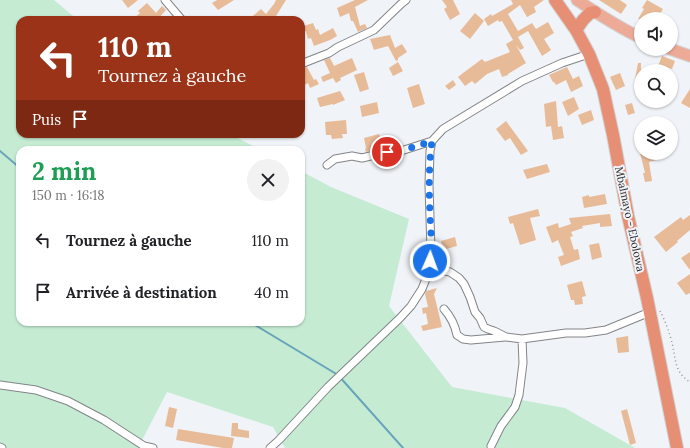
<!DOCTYPE html>
<html lang="fr">
<head>
<meta charset="utf-8">
<style>
	:root { --surface:#fff; --page:#f2f2f2; --text:#202124; --muted:#757577 }
	body { margin:0; font-family:Lora,serif; background:var(--page); color:var(--text); height:100vh; display:flex; flex-direction:column; font-size:15px; white-space:nowrap }
	* { box-sizing:border-box; margin:0 }
	p { font-size:13px; color:var(--muted) }
	.icon { flex:none; width:22px; height:22px; fill:none; stroke:currentColor; stroke-width:2; stroke-linecap:round; stroke-linejoin:round }
	.map { position:relative; flex:1; overflow:hidden }
	.drawer { position:absolute; left:16px; top:146px; width:289px; height:180px; display:flex; flex-direction:column; background:var(--surface); border-radius:12px; box-shadow:0 1px 3px #0004 }
	.drawer>* { flex:none }
	.top-card { position:absolute; left:16px; top:16px; width:289px; height:122px; border-radius:12px; box-shadow:0 1px 3px #0004; background:#9b3318; color:#fff; overflow:hidden }
	.tools { position:absolute; left:634px; top:12px; display:grid; gap:8px }
	.tools a { display:grid; place-items:center; width:44px; height:44px; border-radius:50%; background:var(--surface); box-shadow:0 1px 3px #0004; font-size:20px }
	.pin { position:absolute; display:grid; place-items:center; width:34px; height:34px; color:#fff; margin:-17px; border:2px solid #fff; border-radius:50%; box-shadow:0 1px 4px #0007 }
	.me { position:absolute; width:44px; margin:-22px; rotate:2deg; stroke-linejoin:round; filter:drop-shadow(0 0 3px #0008) }
	.turn { display:flex; align-items:center; gap:14px; height:84px; padding:0 16px; font-size:18px }
	.turn .icon { width:52px; height:52px; stroke-width:2.5 }
	.turn b { display:block; font-size:28px; line-height:34px }
	.then { display:flex; align-items:center; height:38px; padding:0 16px; background:#0003; gap:8px; font-size:15px }
	.round { display:grid; place-items:center; flex:none; width:42px; height:42px; border-radius:21px; background:var(--page) }
	.headline { display:flex; align-items:center; justify-content:space-between; height:68px; padding:0 16px }
	h1 { font-size:24px; font-weight:700; line-height:30px; color:#1e9e55 }
	ul { padding:0; list-style:none }
	li { display:flex; align-items:center; gap:12px; height:52px; padding:0 16px }
	li div { flex:1 }
	li b { display:block; font-size:15px }
	li em { font-style:normal }
	.map>svg:first-child { display:block }
	.green { fill:#c5ecd3 }
	.lines { fill:none; stroke-linecap:round; stroke-linejoin:round }
	.stream { stroke:#68a4ba; stroke-width:2 }
	.building { fill:#e8bb98 }
	.minor-casing { stroke:#828488; stroke-width:9 }
	.primary-casing { stroke:#d1d1d1; stroke-width:13 }
	.trunk-casing { stroke:#d1d1d1; stroke-width:14 }
	.path { stroke:#959799; stroke-width:1.5; stroke-dasharray:1 3; stroke-linecap:butt }
	.minor { stroke:#fff; stroke-width:7 }
	.primary { stroke:#edab97; stroke-width:11 }
	.trunk { stroke:#e78f74; stroke-width:12 }
	.route { stroke:#1a73e8; stroke-width:7; stroke-dasharray:0 12.6 }
	.labels { text-anchor:middle; dominant-baseline:central; stroke-width:4; stroke-linejoin:round; paint-order:stroke }
	.street-label { font-size:11px; fill:#2c2d2e; stroke:#f0f3f7 }
</style>
</head>
<body>
<div class="map">
<svg width="690" height="448" viewBox="0 0 690 448">
	<rect width="100%" height="100%" fill="#f0f3f7"/>
	<path class="green" d="M0,0H54L78,20H20V134H230L261,150H20V322H301V171L331,187L409,219L389,306L452,387L565,408L635,448H285L273,427L167,392L138,448H0Z"/>
	<g class="lines">
		<path class="stream" d="M0,151L20,168
			M250,322L338,375L403,448"/>
	</g>
	<path class="building" d="M122,0H138L128,8Z
		M217,0H234L218,10L212,3Z
		M276,0H286L276,16L280,20H248L261,9L266,14L274,4Z
		M355,0H368L355,7L360,26L365,24L367,28L358,32L353,21H351L349,13L340,17L337,8Z
		M442,0H453L460,14L450,20L444,9L447,7Z
		M511,0H544L534,7L536,12L527,17L520,5L508,14L518,31L532,23L536,29L548,22L554,33L544,39L551,50L542,56L528,31L518,37L524,48L520,50L516,45L526,63L508,74V75L502,77L499,69L487,74L475,84L472,81L465,86L458,77L463,73L482,59L485,62L510,52L506,44L513,40L502,21L499,22L498,20L488,26L484,19L491,14L492,16L513,4Z
		M599,0H620L627,5L621,14Z
		M647,0L663,9L657,19H638L644,9L642,8Z
		M147,3L156,13L162,6L166,10L157,20H132L140,13L138,11Z
		M475,13L484,21L470,39L460,31Z
		M313,23L316,30L318,29L320,35L333,28L337,36L330,40L314,46L311,38L308,39L306,31L301,33V27Z
		M390,35L395,48L402,44L407,52L398,58V60L396,61L388,46L374,50L370,39Z
		M662,56L675,61L672,69L658,66Z
		M330,58L334,66L352,58L357,70L340,78L341,80L336,83L333,78L323,82L321,77L330,73L324,60Z
		M398,62L403,71L393,76L389,68Z
		M638,63H641V80L635,79Z
		M307,67L314,80L316,79L319,84L310,88L308,83L301,87V69Z
		M567,67L573,79L579,76L583,86L571,92L566,80L556,85L554,82H553L549,75Z
		M364,72L369,89L360,92L354,75Z
		M620,73L625,86L616,90L610,77Z
		M453,80L456,85L449,90L445,86Z
		M419,84L425,104L413,108L407,88Z
		M690,89V108L681,103Z
		M340,91L345,100L333,105V104L320,107L317,98Z
		M574,97L579,109L568,116L562,102Z
		M556,101L558,127L562,126L564,138L553,140L551,126L546,127L544,104Z
		M377,102L379,113L362,117L360,106Z
		M632,103L635,113L628,115L625,105Z
		M591,110L594,120L582,125L578,115Z
		M346,120L347,134H342L343,138L332,139L331,135H326L325,122Z
		M506,121L528,151L521,155L510,138L505,141L496,129Z
		M379,134L382,143L372,146L373,150L366,152L365,149L366,148L364,138Z
		M640,153H659L660,159L649,162L652,181L645,182L643,173H645Z
		M547,164L550,172L527,179L523,170Z
		M605,194L607,204L584,208L582,197L589,195V197Z
		M538,209L540,216L530,218L536,240L520,245L513,223L510,224L508,217Z
		M610,214L612,226L600,227V223L582,226L583,228L571,232L573,236L570,237L574,250L578,249L580,259L561,266L558,257L564,255L558,240L552,243L546,227L558,223L559,228L571,224L569,218Z
		M690,215V230L677,241L678,242L666,252L654,237L681,217L683,220Z
		M455,237L457,246L443,250L441,241Z
		M599,243L602,257L592,260L589,245Z
		M690,252V270L681,258Z
		M690,274V293L686,295L677,283Z
		M582,281L586,296L582,297L583,304L575,305L574,300H571L567,285Z
		M437,288L434,294L442,327L423,331L421,326L428,324L426,313L423,314L422,308L428,307L425,294L426,291Z
		M628,336L629,352L618,353L616,338Z
		M169,407L177,409L173,428L165,426Z
		M627,409L636,443L630,445L621,411Z
		M232,423H238V429L249,431V438L231,436Z
		M178,429L234,438L232,448H223L176,440Z"/>
	<g class="lines">
		<g class="minor-casing">
			<path id="minor" d="M165,0L182,20
				M301,64L329,53L338,47L374,30L401,4L406,0
				M327,165L335,159L352,156L362,158L387,152L404,150L432,141
				M429,271L440,270L450,272L459,278L464,284L470,297L475,312L480,318L484,327L488,329L494,331L506,337L522,339L566,333H585L606,330L650,312
				M444,309C451,317 455,325 457,335L463,339L471,340L505,337
				M0,385L36,390L68,401L104,420L144,446L153,448
				M491,446L501,426L515,407L519,395L523,363L522,339
				M0,447L2,448
				M270,448L279,440L328,387L400,318L411,306L422,289L429,271L431,251L429,185L430,151L432,141L443,129L522,81L562,63L589,54"/>
		</g>
		<g class="primary-casing">
			<path id="primary" d="M577,0C598,14 618,27 641,38
				M670,49L690,56"/>
		</g>
		<g class="trunk-casing">
			<path id="trunk" d="M555,0L576,30L589,54L603,89L613,135L628,216L647,298L677,448
				M576,30L583,20L590,13L595,12"/>
		</g>
		<path class="path" d="M660,311C665,320 670,334 672,343C676,359 674,372 690,382"/>
		<use href="#minor" class="minor"/>
		<use href="#primary" class="primary"/>
		<use href="#trunk" class="trunk"/>
	</g>
	<g class="lines">
		<path class="route" d="M387,152L404,150L432,141C427,177 430,215 432,251L430,261"/>
	</g>
	<g class="labels">
		<g class="street-label">
			<text transform="translate(630 219) rotate(78)">Mbalmayo - Ebolowa</text>
		</g>
	</g>
</svg>
<div class="tools">
<a><svg class="icon" aria-label="sound" viewBox="0 0 24 24"><path d="M4 9h4l5-4v14l-5-4H4zM17 9q2 3 0 6"/></svg></a>
<a><svg class="icon" aria-label="search" viewBox="0 0 24 24"><circle cx="10" cy="10" r="6"/><path d="M15 15l6 6"/></svg></a>
<a><svg class="icon" aria-label="layers" viewBox="0 0 24 24"><path d="M12 4l9 5-9 5-9-5zM3 14l9 5 9-5"/></svg></a>
</div>
<div class="pin" style="left:387px;top:152px;background:#d93025"><svg class="icon" aria-label="arrive" viewBox="0 0 24 24"><path d="M6 21V4h12l-3 4 3 4H6"/></svg></div>
<svg class="me" style="left:430px;top:261px" viewBox="-20 -20 40 40"><circle r="17" fill="#1a73e8" stroke="#fff" stroke-width="3"/><path d="M0-11L8 9 0 5-8 9z" fill="#fff"/></svg>
<div class="top-card">
<div class="turn"><svg class="icon" aria-label="left" viewBox="0 0 24 24"><path d="M17 20v-9H6M10 6l-5 5 5 5"/></svg><div><b>110 m</b>Tournez à gauche</div></div>
<div class="then">Puis<svg class="icon" aria-label="arrive" viewBox="0 0 24 24"><path d="M6 21V4h12l-3 4 3 4H6"/></svg></div>
</div>
<section class="drawer">
<div class="headline"><div><h1>2 min</h1><p>150 m · 16:18</p></div><a class="round"><svg class="icon" aria-label="close" viewBox="0 0 24 24"><path d="M6 6l12 12M18 6L6 18"/></svg></a></div>
<ul>
<li><svg class="icon" aria-label="left" viewBox="0 0 24 24"><path d="M17 20v-9H6M10 6l-5 5 5 5"/></svg><div><b>Tournez à gauche</b></div><em>110 m</em></li>
<li><svg class="icon" aria-label="arrive" viewBox="0 0 24 24"><path d="M6 21V4h12l-3 4 3 4H6"/></svg><div><b>Arrivée à destination</b></div><em>40 m</em></li>
</ul>
</section>
</div>
</body>
</html>
